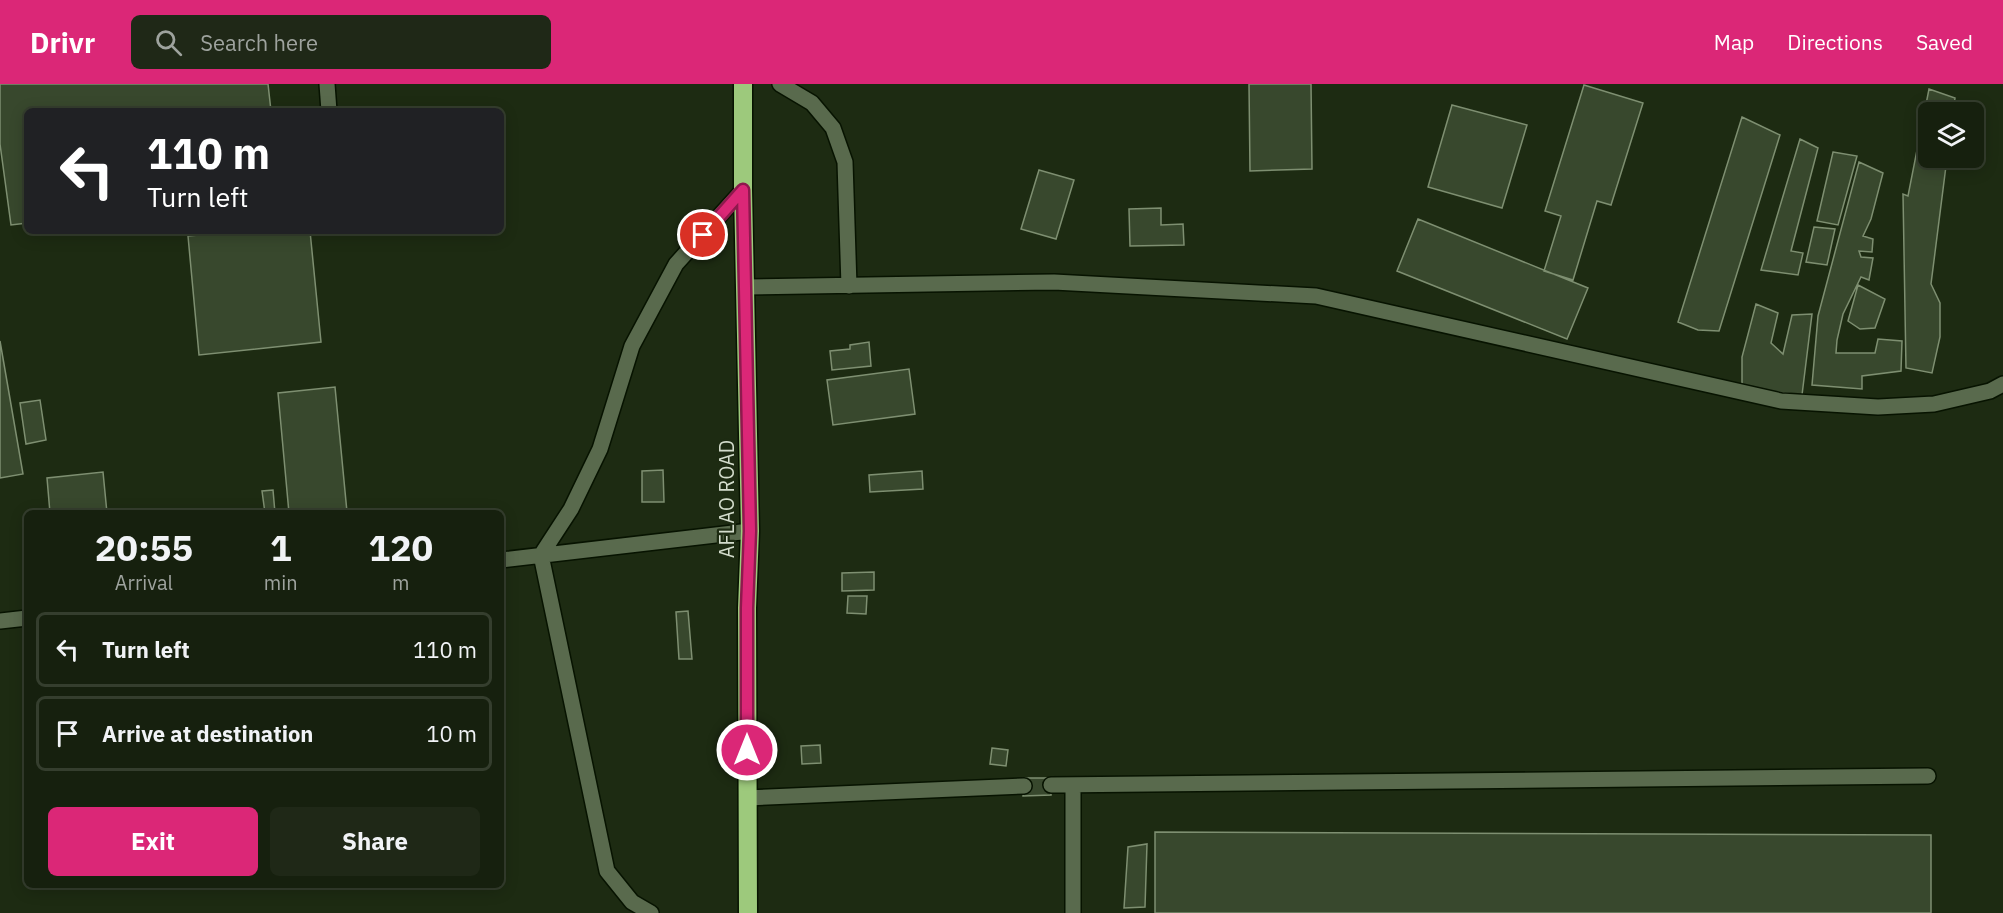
<!DOCTYPE html>
<html lang="en">
<head>
<meta charset="utf-8">
<style>
	:root { --surface:#16200e; --page:#1f2817; --text:#f1f3f6; --muted:#9ea39e; --line:#353e2e; --accent:#db2777 }
	body { margin:0; font-family:"IBM Plex Sans",sans-serif; background:var(--page); color:var(--text); height:100vh; display:flex; flex-direction:column; font-size:22px; white-space:nowrap }
	* { box-sizing:border-box; margin:0 }
	p { font-size:20px; color:var(--muted) }
	.icon { flex:none; width:33px; height:33px; fill:none; stroke:currentColor; stroke-width:2; stroke-linecap:round; stroke-linejoin:round }
	.map { position:relative; flex:1; overflow:hidden }
	.details { position:absolute; left:24px; top:426px; width:480px; height:378px; display:flex; flex-direction:column; background:var(--surface); border-radius:9px; box-shadow:0 3px 15px #0003,0 0 0 2px var(--line) }
	.details>* { flex:none }
	.hud { position:absolute; left:24px; top:24px; width:480px; height:126px; border-radius:9px; box-shadow:0 3px 15px #0003,0 0 0 2px var(--line); background:#202124; color:#fff; overflow:hidden }
	.tools { position:absolute; left:1918px; top:18px; display:grid; gap:12px }
	.tools a { display:grid; place-items:center; width:66px; height:66px; border-radius:9px; background:var(--surface); box-shadow:0 3px 15px #0003,0 0 0 2px var(--line); font-size:30px }
	.pin { position:absolute; display:grid; place-items:center; width:51px; height:51px; color:#fff; margin:-26px; border:3px solid #fff; border-radius:50%; box-shadow:0 2px 6px #0007 }
	.me { position:absolute; width:66px; margin:-33px; rotate:0deg; stroke-linejoin:round; filter:drop-shadow(0 0 4px #0008) }
	.turn { display:flex; align-items:center; gap:21px; height:126px; padding:0 24px; font-size:27px }
	.turn .icon { width:78px; height:78px; stroke-width:2.5 }
	.turn b { display:block; font-size:42px; line-height:51px }
	.eta { display:flex; justify-content:space-evenly; align-items:center; height:102px; text-align:center }
	.eta b { font-size:36px; font-weight:800; line-height:42px }
	.cta { display:flex; gap:12px; margin-top:auto; padding:12px 24px }
	.cta a { flex:1; height:69px; border-radius:9px; background:var(--accent); color:#fff; font-size:24px; font-weight:800; line-height:69px; text-align:center }
	.cta a+a { background:var(--page); color:var(--text) }
	ul { padding:0; list-style:none }
	li { display:flex; align-items:center; gap:18px; height:75px; margin:0 12px 9px; padding:0 12px; border:3px solid var(--line); border-radius:9px }
	li div { flex:1 }
	li b { display:block; font-size:22px }
	li em { font-style:normal }
	header { display:flex; align-items:center; gap:36px; box-sizing:border-box; height:84px; padding:0 30px; background:var(--accent); color:#fff }
	header strong { font-size:28px }
	nav { display:flex; gap:33px; margin-inline-start:auto; font-size:21px }
	.search { width:420px; height:54px; background:var(--page); display:flex; align-items:center; gap:15px; box-sizing:border-box; padding:0 21px; border-radius:9px; color:var(--muted); font-size:22px }
	.map>svg:first-child { display:block }
	.building { fill:#38482d; stroke:#7e8f71; stroke-width:1.5 }
	.lines { fill:none; stroke-linecap:round; stroke-linejoin:round }
	.lane-casing { stroke:#071300; stroke-width:18 }
	.highway-casing { stroke:#071300; stroke-width:21 }
	.lane { stroke:#596a4d; stroke-width:15 }
	.highway { stroke:#9dc97c; stroke-width:18 }
	.route-casing { stroke:#8e194d; stroke-width:15 }
	.route { stroke:#db2777; stroke-width:10 }
	.labels { text-anchor:middle; dominant-baseline:central; stroke-width:4.5; stroke-linejoin:round; paint-order:stroke }
	.street-label { font-size:20px; fill:#d3dccc; stroke:#1d2b12 }
</style>
</head>
<body>
<header>
<strong>Drivr</strong>
<div class="search"><svg class="icon" aria-label="search" viewBox="0 0 24 24"><circle cx="10" cy="10" r="6"/><path d="M15 15l6 6"/></svg>Search here</div>
<nav><a>Map</a><a>Directions</a><a>Saved</a></nav>
</header>
<div class="map">
<svg width="2003" height="829" viewBox="0 0 2003 829">
	<rect width="100%" height="100%" fill="#1d2b12"/>
	<path class="building" d="M0,0H268L271,27H27V139L11,141L0,60Z
		M1249,0H1311L1312,85L1250,87Z
		M1584,1L1643,19L1611,121L1597,117L1573,196L1544,187L1561,132L1545,127Z
		M1929,5L1955,14L1953,28H1929V74H1947L1931,200L1940,219V253L1932,289L1906,284L1903,110L1908,112Z
		M1452,21L1527,41L1502,124L1428,103Z
		M1742,33L1780,51L1719,247L1698,246L1678,238Z
		M1800,55L1818,64L1791,167L1803,169L1798,191L1761,186Z
		M1833,68L1857,72L1838,141L1817,137Z
		M1859,78L1883,89L1871,135L1863,152L1873,155L1872,168L1859,167L1861,173L1873,174L1869,196L1861,193L1843,230L1837,256L1836,269H1875L1878,255L1902,257L1901,287L1862,292V305L1812,301L1818,232Z
		M1039,86L1074,96L1056,155L1021,145Z
		M1161,124V141L1183,140L1184,161L1130,162L1129,125Z
		M1418,135L1588,204L1567,255L1397,187Z
		M1814,143L1835,145L1827,181L1806,178Z
		M242,147H310L321,258L199,271L188,152Z
		M1858,201L1885,215L1875,244L1860,245L1848,237Z
		M1756,220L1778,229L1771,259L1783,270L1792,231L1812,230L1802,311L1742,304V273Z
		M0,257L23,390L0,394Z
		M869,258L871,282L832,286L830,267L850,265V261Z
		M909,285L915,330L833,341L827,296Z
		M335,303L347,428L289,429L278,309Z
		M40,316L46,356L26,360L20,319Z
		M663,386L664,418H642V387Z
		M922,387L923,405L870,408L869,391Z
		M103,388L107,429H50L47,394Z
		M273,406L275,429H265L262,407Z
		M874,488V506L842,507V489Z
		M848,512H867L866,530L847,529Z
		M688,527L692,575H679L676,528Z
		M820,661L821,679L802,680L801,662Z
		M992,664L1008,666L1006,682L990,680Z
		M1023,694H1051V711L1023,712Z
		M1155,748L1931,751V829H1155Z
		M1147,760L1145,823L1124,824L1128,763Z"/>
	<g class="lines">
		<g class="lane-casing">
			<path id="lane" d="M327,0L329,27
				M780,0L812,19L833,44L845,78L849,202
				M746,203L1054,198L1316,212L1781,317L1878,323L1934,320L1990,307L2003,300
				M501,476L750,447
				M0,537L27,534
				M1051,701L1928,692
				M1073,701V829
				M747,714L1024,702
				M651,829L632,818L607,787L541,471L571,425L600,365L632,262L676,180L743,106"/>
		</g>
		<g class="highway-casing">
			<path id="highway" d="M743,0V106L750,447L747,524L748,829"/>
		</g>
		<use href="#lane" class="lane"/>
		<use href="#highway" class="highway"/>
	</g>
	<g class="lines">
		<g class="route-casing">
			<path id="route" d="M703,151L743,106L750,447L747,524V666"/>
		</g>
		<use href="#route" class="route"/>
	</g>
	<g class="labels">
		<g class="street-label">
			<text transform="translate(726 415) rotate(-90)">AFLAO ROAD</text>
		</g>
	</g>
</svg>
<div class="tools">
<a><svg class="icon" aria-label="layers" viewBox="0 0 24 24"><path d="M12 4l9 5-9 5-9-5zM3 14l9 5 9-5"/></svg></a>
</div>
<div class="pin" style="left:703px;top:151px;background:#d93025"><svg class="icon" aria-label="arrive" viewBox="0 0 24 24"><path d="M6 21V4h12l-3 4 3 4H6"/></svg></div>
<svg class="me" style="left:747px;top:666px" viewBox="-20 -20 40 40"><circle r="17" fill="#db2777" stroke="#fff" stroke-width="3"/><path d="M0-11L8 9 0 5-8 9z" fill="#fff"/></svg>
<div class="hud">
<div class="turn"><svg class="icon" aria-label="left" viewBox="0 0 24 24"><path d="M17 20v-9H6M10 6l-5 5 5 5"/></svg><div><b>110 m</b>Turn left</div></div>
</div>
<section class="details">
<div class="eta">
<div><b>20:55</b><p>Arrival</p></div>
<div><b>1</b><p>min</p></div>
<div><b>120</b><p>m</p></div>
</div>
<ul>
<li><svg class="icon" aria-label="left" viewBox="0 0 24 24"><path d="M17 20v-9H6M10 6l-5 5 5 5"/></svg><div><b>Turn left</b></div><em>110 m</em></li>
<li><svg class="icon" aria-label="arrive" viewBox="0 0 24 24"><path d="M6 21V4h12l-3 4 3 4H6"/></svg><div><b>Arrive at destination</b></div><em>10 m</em></li>
</ul>
<div class="cta"><a>Exit</a><a>Share</a></div>
</section>
</div>
</body>
</html>
